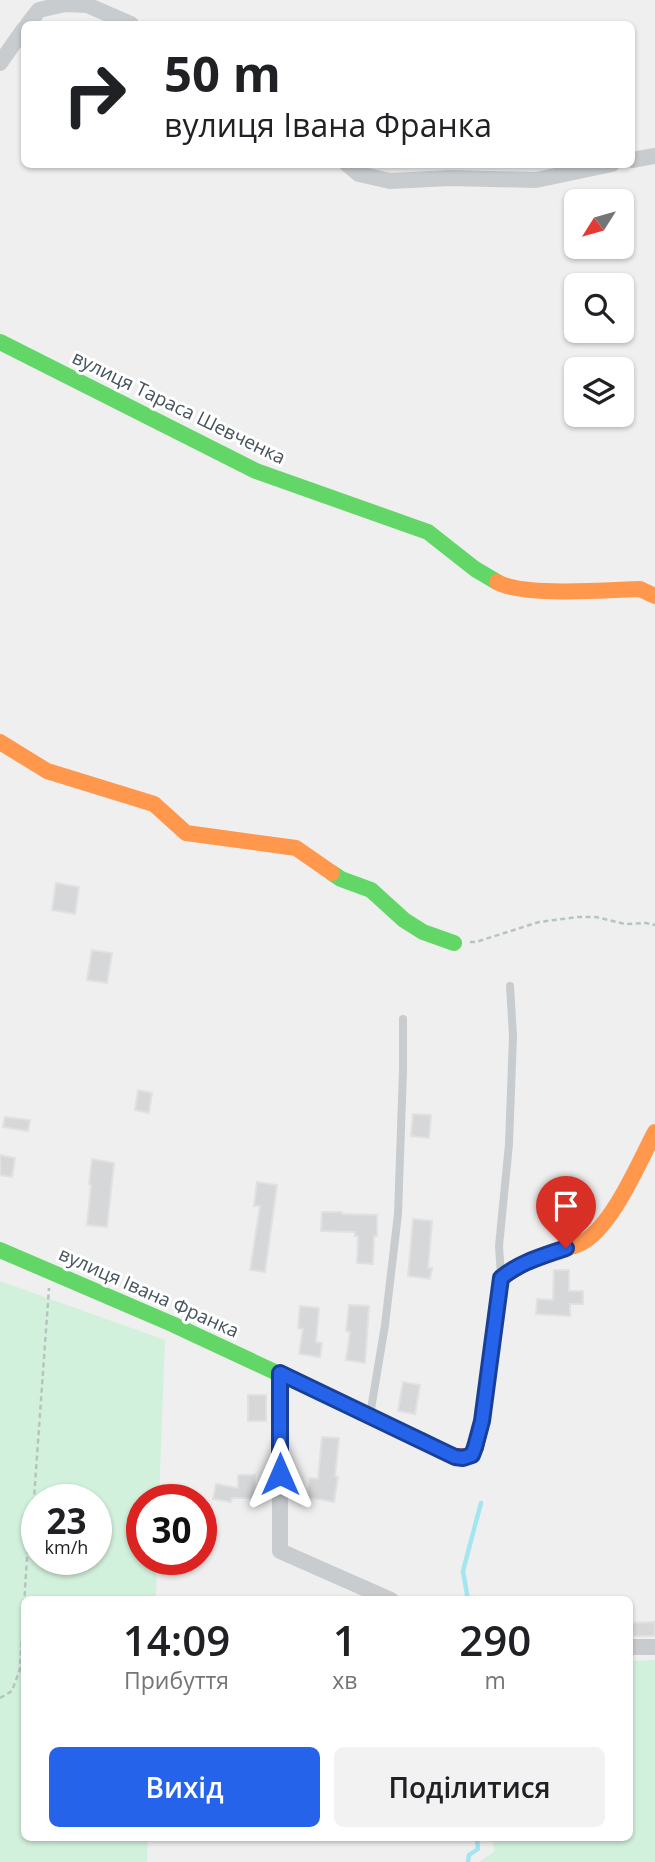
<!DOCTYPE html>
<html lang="uk">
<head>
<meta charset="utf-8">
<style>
	:root { --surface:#fff; --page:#f2f2f2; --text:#202124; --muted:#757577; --accent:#2563eb }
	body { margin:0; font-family:"Open Sans",sans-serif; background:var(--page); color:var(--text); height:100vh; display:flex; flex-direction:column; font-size:26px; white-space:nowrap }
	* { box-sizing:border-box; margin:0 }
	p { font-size:23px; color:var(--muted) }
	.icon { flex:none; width:38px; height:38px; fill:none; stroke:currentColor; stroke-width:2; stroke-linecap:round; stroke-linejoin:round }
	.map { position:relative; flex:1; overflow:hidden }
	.details { position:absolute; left:21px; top:1596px; width:612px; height:245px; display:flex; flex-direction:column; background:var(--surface); border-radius:10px; box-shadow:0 2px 5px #0004 }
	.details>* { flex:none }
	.guide { position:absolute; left:21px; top:21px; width:614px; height:147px; border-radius:10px; box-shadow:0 2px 5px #0004; background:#fff; color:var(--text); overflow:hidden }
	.needle { width:46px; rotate:233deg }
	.fabs { position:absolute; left:564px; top:189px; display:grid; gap:14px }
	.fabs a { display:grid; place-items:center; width:70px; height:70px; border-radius:10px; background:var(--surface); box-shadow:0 2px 5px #0004; font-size:35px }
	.speed { position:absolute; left:21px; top:1484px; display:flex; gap:14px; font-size:35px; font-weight:700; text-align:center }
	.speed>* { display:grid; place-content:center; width:91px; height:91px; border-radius:50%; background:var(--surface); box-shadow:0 2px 5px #0004; line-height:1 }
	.speed small { font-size:18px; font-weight:400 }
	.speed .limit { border:10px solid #d22; background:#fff; color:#111 }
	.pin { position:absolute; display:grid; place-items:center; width:60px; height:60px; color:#fff; margin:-72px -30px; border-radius:50% 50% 50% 0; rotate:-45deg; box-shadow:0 0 7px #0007 }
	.pin .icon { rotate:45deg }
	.me { position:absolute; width:77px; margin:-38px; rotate:0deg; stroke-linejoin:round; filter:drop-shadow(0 0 5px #0008) }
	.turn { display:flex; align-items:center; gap:24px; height:147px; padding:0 28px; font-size:32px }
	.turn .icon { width:91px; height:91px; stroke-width:2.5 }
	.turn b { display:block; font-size:49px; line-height:60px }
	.eta { display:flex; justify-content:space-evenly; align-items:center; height:119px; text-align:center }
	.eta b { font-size:42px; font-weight:600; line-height:49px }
	.primary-button { display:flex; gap:14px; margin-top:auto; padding:14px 28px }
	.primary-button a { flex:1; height:80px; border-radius:10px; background:var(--accent); color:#fff; font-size:28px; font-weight:600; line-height:80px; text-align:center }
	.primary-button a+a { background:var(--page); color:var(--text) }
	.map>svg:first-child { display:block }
	.green { fill:#d2f1dc; fill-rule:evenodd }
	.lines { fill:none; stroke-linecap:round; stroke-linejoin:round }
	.stream { stroke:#a4e6f0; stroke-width:4.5 }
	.building { fill:#d6d7d8; stroke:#e1e1e2; stroke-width:2 }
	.path { stroke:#b6c4bf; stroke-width:2.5; stroke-dasharray:5 3.5; stroke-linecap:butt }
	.lane { stroke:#c8ccce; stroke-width:8 }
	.street { stroke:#c8ccce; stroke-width:16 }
	.fast { stroke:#63d668; stroke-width:16 }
	.slow { stroke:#ff974d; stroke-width:16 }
	.jam { stroke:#b3261e; stroke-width:16 }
	.route-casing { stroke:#184099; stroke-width:18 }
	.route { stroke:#2563eb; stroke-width:12 }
	.labels { text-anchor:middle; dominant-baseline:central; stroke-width:6; stroke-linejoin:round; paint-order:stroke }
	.street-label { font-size:19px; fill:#45545d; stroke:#fff }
</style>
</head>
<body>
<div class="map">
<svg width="655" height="1862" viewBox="0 0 655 1862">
	<rect width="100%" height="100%" fill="#f0efef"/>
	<path class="green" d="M0,1281L165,1340L159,1500H142V1559H157L156,1599L24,1600V1838H148L147,1862H0ZM37,1500H96V1559H37Z
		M655,1660V1862H479L494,1852L492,1838H630V1661Z"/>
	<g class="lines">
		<path class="stream" d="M468,1600L463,1571L481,1503
			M468,1862L469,1855L478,1849L477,1838"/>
	</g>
	<path class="building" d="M56,883L79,887L75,914L52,910Z
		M92,950L112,953L107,983L87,980Z
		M138,1090L152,1093L149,1113L135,1110Z
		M413,1114L431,1115L429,1138L411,1136Z
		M5,1117L30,1120L28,1131L3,1127Z
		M0,1155L15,1158L12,1177L0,1175Z
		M92,1159L114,1163L107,1227L87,1225L91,1185L89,1184Z
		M257,1182L277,1185L265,1272L250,1270L260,1206H254Z
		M322,1212H342V1214L377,1215V1236H374L373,1264L357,1263L358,1236H355V1232L321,1231Z
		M413,1219L432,1221L428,1268H432L430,1279L408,1276Z
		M554,1270H569V1291H583V1304H570V1316L536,1314L537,1299L553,1300Z
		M349,1305L369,1306L365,1363L346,1360L350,1332L346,1331Z
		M300,1306L319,1308L316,1342L322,1343L320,1357L299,1354L303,1329L298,1328Z
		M403,1382L420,1385L415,1414L398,1411Z
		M248,1395H266V1421H248Z
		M322,1437L339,1438L335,1476L338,1477L334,1502L307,1497L310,1478L318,1479Z
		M238,1475H255V1492L262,1493L261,1498H232L231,1502L213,1499L216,1484L238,1488Z
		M655,1622V1636H630V1623Z"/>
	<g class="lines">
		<path class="path" d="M470,942H476L539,922L578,917H596L625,924L646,923L655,925
			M0,1698L12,1691L20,1669L27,1558L32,1526L49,1288"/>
		<path class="lane" d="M501,1275L499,1246L509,1144L513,1036L510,986
			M370,1415L385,1325L398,1214L403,1071V1019"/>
		<path class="street" d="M28,24L39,10L65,4L87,5L131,24
			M0,63L24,29
			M632,160L655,156
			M347,164L359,174L390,181L450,178L536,180L612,164
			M280,1373V1551L391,1600
			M630,1647H655"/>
		<path class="fast" d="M0,342L256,471L428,532L475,569L497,582
			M332,873L341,879L371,890L404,920L423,932L454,943
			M0,1250L172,1324L421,1440"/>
		<path class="slow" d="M497,582C523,597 607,590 640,589L655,596
			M0,742L47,771L154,804L186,833L296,848L332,873
			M562,1249C569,1247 577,1246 583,1242C613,1225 639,1162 655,1132"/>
		<path class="jam" d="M421,1440C437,1448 454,1461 472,1455L476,1447L482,1421L501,1278L524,1264L562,1249"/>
	</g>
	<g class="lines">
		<g class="route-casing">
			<path id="route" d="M280,1474V1373L455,1457L463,1458L472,1455L475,1447L482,1421L501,1278C520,1262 543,1256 566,1248"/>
		</g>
		<use href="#route" class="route"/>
	</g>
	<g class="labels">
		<g class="street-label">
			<text transform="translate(179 407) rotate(26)">вулиця Тараса Шевченка</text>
			<text transform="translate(149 1292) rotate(24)">вулиця Івана Франка</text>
		</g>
	</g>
</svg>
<div class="fabs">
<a><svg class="needle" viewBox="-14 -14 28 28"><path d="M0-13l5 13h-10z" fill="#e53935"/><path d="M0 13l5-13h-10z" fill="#757577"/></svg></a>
<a><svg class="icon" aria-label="search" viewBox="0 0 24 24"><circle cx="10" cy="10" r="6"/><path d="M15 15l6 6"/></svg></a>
<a><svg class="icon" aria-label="layers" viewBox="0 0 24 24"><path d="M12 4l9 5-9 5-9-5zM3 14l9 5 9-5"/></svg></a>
</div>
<div class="speed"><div>23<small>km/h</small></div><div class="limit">30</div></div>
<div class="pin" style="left:566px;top:1248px;background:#d93025"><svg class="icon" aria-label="arrive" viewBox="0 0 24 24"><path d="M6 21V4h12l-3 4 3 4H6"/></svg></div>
<svg class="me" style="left:280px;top:1474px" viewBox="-20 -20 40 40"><path d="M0-17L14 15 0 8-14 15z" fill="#2563eb" stroke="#fff" stroke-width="4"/></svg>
<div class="guide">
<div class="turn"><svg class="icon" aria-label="right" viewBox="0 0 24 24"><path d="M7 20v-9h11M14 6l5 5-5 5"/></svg><div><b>50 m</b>вулиця Івана Франка</div></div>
</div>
<section class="details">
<div class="eta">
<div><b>14:09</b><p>Прибуття</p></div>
<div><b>1</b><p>хв</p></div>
<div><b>290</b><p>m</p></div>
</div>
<div class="primary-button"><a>Вихід</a><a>Поділитися</a></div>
</section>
</div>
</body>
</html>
